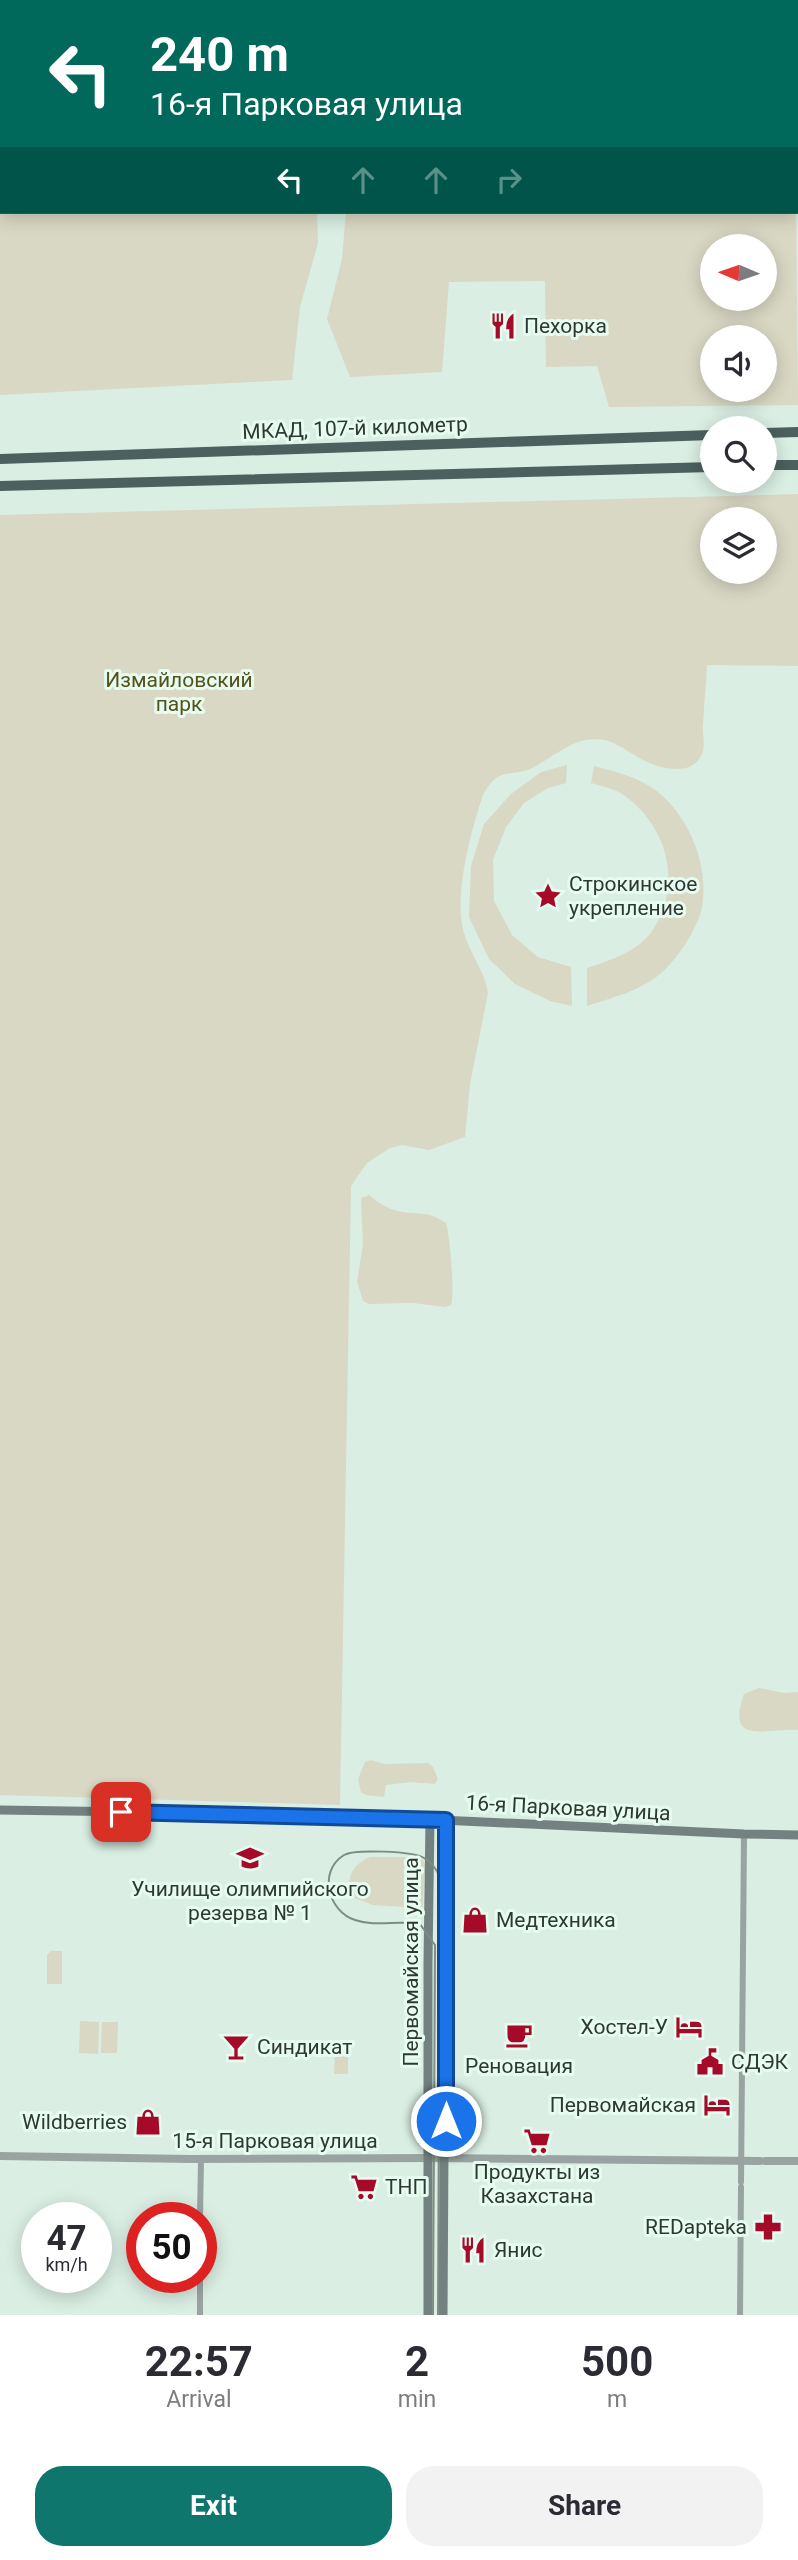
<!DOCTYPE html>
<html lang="en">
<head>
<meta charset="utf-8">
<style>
	:root { --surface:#fff; --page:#f2f2f3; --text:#2b2b33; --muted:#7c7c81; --accent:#0f766e }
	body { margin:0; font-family:Roboto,sans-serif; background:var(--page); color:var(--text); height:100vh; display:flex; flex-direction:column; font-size:26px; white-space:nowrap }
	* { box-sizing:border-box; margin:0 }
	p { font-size:23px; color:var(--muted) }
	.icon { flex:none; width:38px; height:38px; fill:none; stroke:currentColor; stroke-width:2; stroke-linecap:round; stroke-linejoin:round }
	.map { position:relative; height:2315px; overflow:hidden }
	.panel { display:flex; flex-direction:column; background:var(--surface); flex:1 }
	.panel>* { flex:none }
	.guide { position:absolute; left:0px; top:0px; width:798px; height:214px; box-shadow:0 4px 18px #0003; background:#00695c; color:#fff; overflow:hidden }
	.needle { width:46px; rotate:272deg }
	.tools { position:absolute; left:700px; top:234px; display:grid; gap:14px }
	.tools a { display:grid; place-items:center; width:77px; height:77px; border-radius:50%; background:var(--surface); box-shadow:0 4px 18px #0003; font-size:35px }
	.speed { position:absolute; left:21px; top:2202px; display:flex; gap:14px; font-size:35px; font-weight:700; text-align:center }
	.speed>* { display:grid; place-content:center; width:91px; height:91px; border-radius:50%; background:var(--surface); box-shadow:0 4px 18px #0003; line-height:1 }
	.speed small { font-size:18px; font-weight:400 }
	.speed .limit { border:10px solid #d22; background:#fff; color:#111 }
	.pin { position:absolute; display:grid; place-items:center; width:60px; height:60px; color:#fff; margin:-30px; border-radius:14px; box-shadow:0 4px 10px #0006 }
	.me { position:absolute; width:77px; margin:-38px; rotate:0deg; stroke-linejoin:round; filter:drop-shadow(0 0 5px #0008) }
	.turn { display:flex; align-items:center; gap:24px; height:147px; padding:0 35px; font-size:32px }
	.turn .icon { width:91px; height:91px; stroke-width:2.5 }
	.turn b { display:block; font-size:49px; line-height:60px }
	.lanes { display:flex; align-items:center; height:66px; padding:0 35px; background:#0003; justify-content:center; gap:35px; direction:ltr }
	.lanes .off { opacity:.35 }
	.eta { display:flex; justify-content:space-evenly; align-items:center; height:119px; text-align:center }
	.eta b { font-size:42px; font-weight:700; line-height:49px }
	.primary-button { display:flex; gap:14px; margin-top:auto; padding:14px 35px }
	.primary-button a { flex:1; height:80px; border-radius:28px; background:var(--accent); color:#fff; font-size:28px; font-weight:700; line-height:80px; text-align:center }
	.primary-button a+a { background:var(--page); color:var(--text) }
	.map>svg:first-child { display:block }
	.green { fill:#d9d8c4; fill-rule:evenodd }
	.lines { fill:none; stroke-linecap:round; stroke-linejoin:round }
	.minor { stroke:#99a4a2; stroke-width:6 }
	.tertiary { stroke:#99a4a2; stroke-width:8 }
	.secondary { stroke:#738281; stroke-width:9 }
	.trunk { stroke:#4c605e; stroke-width:10 }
	.tram { stroke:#7e8c84; stroke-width:2 }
	.route-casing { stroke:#114b97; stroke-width:18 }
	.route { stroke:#1a73e8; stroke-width:12 }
	.labels { text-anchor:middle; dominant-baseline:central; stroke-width:6; stroke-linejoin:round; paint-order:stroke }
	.poi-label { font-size:21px; fill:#303833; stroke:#e7fcf0; text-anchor:start }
	.street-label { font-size:21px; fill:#303833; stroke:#e7fcf0 }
	.park-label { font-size:21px; fill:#56521b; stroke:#e7fcf0 }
</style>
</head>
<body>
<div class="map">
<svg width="798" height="2315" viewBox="0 0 798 2315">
	<rect width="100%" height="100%" fill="#daeee3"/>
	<path class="green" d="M0,0H477L480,2H2V212H317L318,243L300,307L292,380L0,395Z
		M796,192L798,405L609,407L597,366L546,367L545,281L449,282L442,372L350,377L327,319L342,259L346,212H796ZM712,247H765V299H712ZM712,338H765V390H712Z
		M798,494V666L707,665C706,685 704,704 703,724C702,733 705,743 703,751C695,778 660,769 643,760C626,751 615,739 594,739C573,739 554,756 536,766C512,780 500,763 483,795C471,831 453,897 464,933C470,954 485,971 488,993L470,1084L465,1137L429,1150L402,1145L390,1148L367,1163L351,1186L340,1805L0,1795V515ZM712,520H765V572H712Z
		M567,765L566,783L548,788L524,803L506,827L493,860L494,901L512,935L538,957L571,967L572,1006L550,1001L515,984L489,959L469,917L471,866L484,824L511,794L541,772Z
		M594,766C617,772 639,777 658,792C690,818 709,866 702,907C698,928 677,960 660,974C640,991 611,998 587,1006V968C609,961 639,951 652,931C684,885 667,824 622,794C613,788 601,786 591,783Z
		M369,1195C377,1202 388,1209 398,1211C419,1216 425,1209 446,1223C450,1236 455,1294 451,1305L445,1307L413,1303L369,1304L363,1301L357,1282L363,1244L361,1198Z
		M759,1688L784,1693L798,1692V1730C766,1728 725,1746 744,1694Z
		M371,1760L384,1764L428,1763L433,1767L438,1779L435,1784L410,1782L386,1785L384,1797L366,1795L361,1792L358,1779L365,1762Z
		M370,1857H413L423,1860L425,1864L423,1907L420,1908L373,1905L352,1897C345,1878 352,1865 370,1857Z
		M51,1951H62V1984H47V1955Z
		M80,2021L99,2022L98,2054L79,2053Z
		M102,2022H118L117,2053H101Z
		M335,2041H348V2074H334Z"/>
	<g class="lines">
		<path class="minor" d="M741,2182L744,1834
			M200,2217L201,2159
			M200,2315V2277
			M740,2315L741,2187"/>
		<path class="tertiary" d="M0,2156L190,2159L434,2158L760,2161
			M765,2161H798"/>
		<path class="secondary" d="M0,1810L333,1815L744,1834L798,1835
			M428,2315V1963L430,1819
			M443,2315L446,1820"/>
		<path class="trunk" d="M765,433L798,432
			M0,459L712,435
			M765,465H798
			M0,486L712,467"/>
		<path class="tram" d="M433,2315L435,1945L420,1924C399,1920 375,1927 355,1920C329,1912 317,1872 344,1855C354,1849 413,1851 424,1858C432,1863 437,1869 440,1878L438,2315"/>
	</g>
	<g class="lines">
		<g class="route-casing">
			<path id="route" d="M121,1812L446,1820V2121"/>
		</g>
		<use href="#route" class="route"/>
	</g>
	<defs>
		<g id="restaurant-bare" transform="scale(2.1)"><path d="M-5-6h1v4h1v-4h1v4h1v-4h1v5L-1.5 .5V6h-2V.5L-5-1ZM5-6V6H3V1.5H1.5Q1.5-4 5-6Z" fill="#a50a29" stroke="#e7fcf0" stroke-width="2.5" paint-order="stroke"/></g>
		<g id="sight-bare" transform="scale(2.1)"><path d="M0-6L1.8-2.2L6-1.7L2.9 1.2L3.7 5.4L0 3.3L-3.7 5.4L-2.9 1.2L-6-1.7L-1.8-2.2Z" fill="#a50a29" stroke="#e7fcf0" stroke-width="2.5" paint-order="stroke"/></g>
		<g id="university-bare" transform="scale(2.1)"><path d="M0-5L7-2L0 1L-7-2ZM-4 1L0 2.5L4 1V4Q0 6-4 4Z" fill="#a50a29" stroke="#e7fcf0" stroke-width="2.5" paint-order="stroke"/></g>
		<g id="shop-bare" transform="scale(2.1)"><path d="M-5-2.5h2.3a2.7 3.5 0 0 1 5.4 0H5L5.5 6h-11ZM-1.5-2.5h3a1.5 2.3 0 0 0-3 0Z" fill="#a50a29" stroke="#e7fcf0" stroke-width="2.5" paint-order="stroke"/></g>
		<g id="hotel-bare" transform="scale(2.1)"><path d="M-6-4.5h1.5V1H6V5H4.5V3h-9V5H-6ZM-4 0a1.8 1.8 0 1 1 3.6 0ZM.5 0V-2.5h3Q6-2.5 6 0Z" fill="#a50a29" stroke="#e7fcf0" stroke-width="2.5" paint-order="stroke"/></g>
		<g id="cafe-bare" transform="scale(2.1)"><path d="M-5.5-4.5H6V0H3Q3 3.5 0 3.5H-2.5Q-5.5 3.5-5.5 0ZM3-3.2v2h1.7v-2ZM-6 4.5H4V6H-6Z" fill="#a50a29" stroke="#e7fcf0" stroke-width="2.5" paint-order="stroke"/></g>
		<g id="bar-bare" transform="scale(2.1)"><path d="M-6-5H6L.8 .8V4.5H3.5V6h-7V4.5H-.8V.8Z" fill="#a50a29" stroke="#e7fcf0" stroke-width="2.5" paint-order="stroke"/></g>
		<g id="civic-bare" transform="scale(2.1)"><path d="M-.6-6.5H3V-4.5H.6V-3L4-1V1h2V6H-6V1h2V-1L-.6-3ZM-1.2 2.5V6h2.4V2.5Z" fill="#a50a29" stroke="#e7fcf0" stroke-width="2.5" paint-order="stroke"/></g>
		<g id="supermarket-bare" transform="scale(2.1)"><path d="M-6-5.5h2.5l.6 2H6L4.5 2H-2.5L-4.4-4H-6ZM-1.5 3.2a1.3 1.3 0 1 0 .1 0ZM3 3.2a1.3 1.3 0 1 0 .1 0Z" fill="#a50a29" stroke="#e7fcf0" stroke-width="2.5" paint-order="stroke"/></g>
		<g id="pharmacy-bare" transform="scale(2.1)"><path d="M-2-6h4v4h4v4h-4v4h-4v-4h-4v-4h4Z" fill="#a50a29" stroke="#e7fcf0" stroke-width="2.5" paint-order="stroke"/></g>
	</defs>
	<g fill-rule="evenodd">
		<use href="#restaurant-bare" x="503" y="326"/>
		<use href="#sight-bare" x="548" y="896"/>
		<use href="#university-bare" x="250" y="1858"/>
		<use href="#shop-bare" x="475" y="1920"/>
		<use href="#hotel-bare" x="689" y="2027"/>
		<use href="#cafe-bare" x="519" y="2035"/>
		<use href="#bar-bare" x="236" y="2047"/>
		<use href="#civic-bare" x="710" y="2062"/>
		<use href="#hotel-bare" x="717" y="2105"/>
		<use href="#shop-bare" x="148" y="2122"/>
		<use href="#supermarket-bare" x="537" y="2141"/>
		<use href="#supermarket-bare" x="364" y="2187"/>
		<use href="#pharmacy-bare" x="768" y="2227"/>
		<use href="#restaurant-bare" x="473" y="2250"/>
	</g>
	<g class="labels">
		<g class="poi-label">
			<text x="524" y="326">Пехорка</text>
			<text x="569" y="884">Строкинское<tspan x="569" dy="24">укрепление</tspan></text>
			<text x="250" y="1889" text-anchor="middle">Училище олимпийского<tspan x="250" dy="24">резерва № 1</tspan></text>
			<text x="496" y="1920">Медтехника</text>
			<text x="668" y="2027" text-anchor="end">Хостел-У</text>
			<text x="257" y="2047">Синдикат</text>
			<text x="731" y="2062">СДЭК</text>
			<text x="519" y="2066" text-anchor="middle">Реновация</text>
			<text x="696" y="2105" text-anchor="end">Первомайская</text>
			<text x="127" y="2122" text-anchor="end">Wildberries</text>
			<text x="537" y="2172" text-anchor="middle">Продукты из<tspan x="537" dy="24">Казахстана</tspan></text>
			<text x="385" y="2187">ТНП</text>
			<text x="747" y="2227" text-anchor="end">REDapteka</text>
			<text x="494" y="2250">Янис</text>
		</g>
		<g class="street-label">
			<text transform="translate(355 428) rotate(-2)">МКАД, 107-й километр</text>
			<text transform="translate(568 1808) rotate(3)">16-я Парковая улица</text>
			<text transform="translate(411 1962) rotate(-90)">Первомайская улица</text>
			<text x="275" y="2141">15-я Парковая улица</text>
		</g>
		<g class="park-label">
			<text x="179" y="680">Измайловский<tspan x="179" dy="24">парк</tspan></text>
		</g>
	</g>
</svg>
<div class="tools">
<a><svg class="needle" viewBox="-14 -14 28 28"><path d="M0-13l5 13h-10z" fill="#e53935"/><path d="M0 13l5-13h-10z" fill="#7c7c81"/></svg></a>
<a><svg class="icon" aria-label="sound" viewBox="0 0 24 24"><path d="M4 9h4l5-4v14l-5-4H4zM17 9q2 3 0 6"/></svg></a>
<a><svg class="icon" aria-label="search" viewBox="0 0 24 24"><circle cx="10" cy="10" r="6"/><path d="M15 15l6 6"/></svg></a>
<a><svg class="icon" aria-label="layers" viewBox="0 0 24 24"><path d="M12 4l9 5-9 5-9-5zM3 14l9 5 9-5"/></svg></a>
</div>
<div class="speed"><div>47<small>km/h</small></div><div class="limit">50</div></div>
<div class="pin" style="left:121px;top:1812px;background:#d93025"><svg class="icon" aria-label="arrive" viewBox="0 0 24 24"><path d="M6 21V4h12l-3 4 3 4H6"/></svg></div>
<svg class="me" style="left:446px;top:2121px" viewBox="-20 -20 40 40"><circle r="17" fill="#1a73e8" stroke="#fff" stroke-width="3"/><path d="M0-11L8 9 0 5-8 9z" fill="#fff"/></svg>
<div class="guide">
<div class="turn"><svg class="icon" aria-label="left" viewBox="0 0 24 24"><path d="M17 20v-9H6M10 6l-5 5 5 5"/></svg><div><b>240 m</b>16-я Парковая улица</div></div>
<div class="lanes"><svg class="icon" aria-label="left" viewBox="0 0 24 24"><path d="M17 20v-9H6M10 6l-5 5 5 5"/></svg><svg class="icon off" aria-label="ahead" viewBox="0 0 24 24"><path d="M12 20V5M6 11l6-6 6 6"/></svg><svg class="icon off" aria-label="ahead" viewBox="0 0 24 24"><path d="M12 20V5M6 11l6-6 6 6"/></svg><svg class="icon off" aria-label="right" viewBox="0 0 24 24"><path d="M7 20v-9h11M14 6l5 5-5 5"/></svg></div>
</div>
</div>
<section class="panel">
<div class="eta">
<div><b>22:57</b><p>Arrival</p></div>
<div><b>2</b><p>min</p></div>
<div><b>500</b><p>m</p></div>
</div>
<div class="primary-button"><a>Exit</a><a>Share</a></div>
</section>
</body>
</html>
